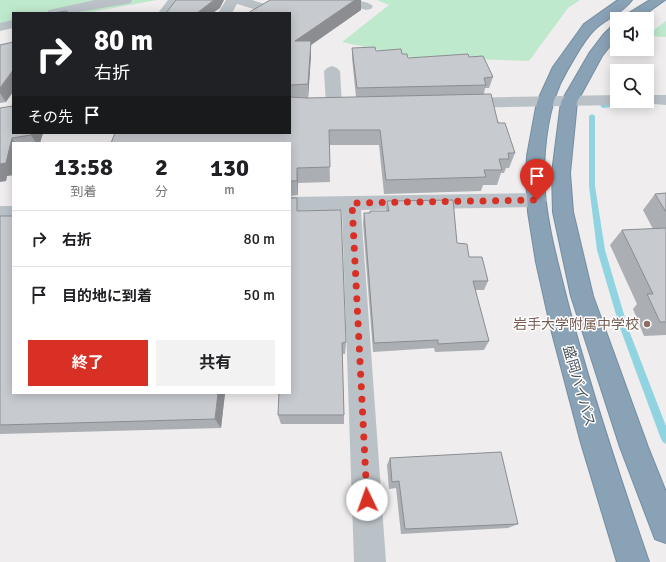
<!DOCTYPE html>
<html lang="ja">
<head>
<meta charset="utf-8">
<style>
	:root { --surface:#fff; --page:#f2f2f2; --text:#202124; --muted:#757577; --line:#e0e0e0; --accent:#d93025 }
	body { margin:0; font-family:Signika,"Noto Sans JP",sans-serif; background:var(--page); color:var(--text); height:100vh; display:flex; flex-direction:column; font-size:15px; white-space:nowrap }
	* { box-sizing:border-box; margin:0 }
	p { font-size:13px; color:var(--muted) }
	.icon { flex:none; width:22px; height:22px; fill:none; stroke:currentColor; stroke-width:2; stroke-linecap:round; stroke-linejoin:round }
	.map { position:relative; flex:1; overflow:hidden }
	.sheet { position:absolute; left:12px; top:142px; width:279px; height:252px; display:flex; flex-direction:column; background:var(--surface); border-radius:0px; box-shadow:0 2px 10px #0003 }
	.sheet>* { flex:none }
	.top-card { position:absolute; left:12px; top:12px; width:279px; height:122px; border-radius:0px; box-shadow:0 2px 10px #0003; background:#202124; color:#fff; overflow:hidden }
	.controls { position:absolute; left:610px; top:12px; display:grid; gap:8px }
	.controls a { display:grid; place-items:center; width:44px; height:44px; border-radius:0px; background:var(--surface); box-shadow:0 2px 10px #0003; font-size:20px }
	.pin { position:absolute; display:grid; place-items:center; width:34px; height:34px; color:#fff; margin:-41px -17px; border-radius:50% 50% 50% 0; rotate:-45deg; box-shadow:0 0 4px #0007 }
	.pin .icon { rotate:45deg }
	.me { position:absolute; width:44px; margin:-22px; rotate:357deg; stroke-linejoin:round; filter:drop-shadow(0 0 3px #0008) }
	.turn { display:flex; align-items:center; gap:14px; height:84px; padding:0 16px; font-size:18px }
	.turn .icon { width:52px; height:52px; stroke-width:2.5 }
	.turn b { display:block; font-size:28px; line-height:34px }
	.then { display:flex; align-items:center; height:38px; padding:0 16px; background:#0003; gap:8px; font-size:15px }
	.eta { display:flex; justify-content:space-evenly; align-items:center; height:68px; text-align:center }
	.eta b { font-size:24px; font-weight:700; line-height:28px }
	.button { display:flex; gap:8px; margin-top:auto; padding:8px 16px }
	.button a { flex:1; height:46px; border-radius:0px; background:var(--accent); color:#fff; font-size:16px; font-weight:700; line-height:46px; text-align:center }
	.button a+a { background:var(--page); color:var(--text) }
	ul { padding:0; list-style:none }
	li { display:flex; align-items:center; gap:12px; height:56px; padding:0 16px; border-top:1px solid var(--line) }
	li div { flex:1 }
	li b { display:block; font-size:15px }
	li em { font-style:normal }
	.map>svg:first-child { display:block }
	.green { fill:#bfe9cd }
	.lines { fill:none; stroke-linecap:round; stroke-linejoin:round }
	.stream { fill:#91d4e1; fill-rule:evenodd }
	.highway-casing { stroke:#758da2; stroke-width:2 }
	.minor { fill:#bac2c8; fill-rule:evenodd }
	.highway { fill:#8aa2b6; fill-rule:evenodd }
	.wall { fill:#abaeb2 }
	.shaded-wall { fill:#8b8d91 }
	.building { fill:#c7cacf; stroke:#8b8d91 }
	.route { stroke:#d93025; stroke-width:7; stroke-dasharray:0 12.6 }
	.education-dot { fill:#8d6e63; stroke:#fff; stroke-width:1.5 }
	.labels { text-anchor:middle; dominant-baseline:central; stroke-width:3; stroke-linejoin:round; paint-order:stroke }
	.education-label { font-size:14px; fill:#785e54; stroke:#fff; text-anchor:end }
	.street-label { font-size:14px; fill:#475158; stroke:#fff }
</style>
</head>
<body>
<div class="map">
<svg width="666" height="562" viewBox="0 0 666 562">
	<rect width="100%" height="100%" fill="#efeded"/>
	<path class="green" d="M0,0H157L86,13H13V28L0,29Z
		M377,0H580L568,8L529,61L412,57L342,42L389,5Z
		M666,21V37L647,36V35Z"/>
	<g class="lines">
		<path class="stream" d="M626,102L629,104L628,105L603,108L600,106L603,104Z
			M592,114L595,116V186L605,250L628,328L666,426V444L663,442L661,439L620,328L597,250L589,186V116Z"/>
		<g class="highway-casing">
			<path id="highway" d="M618,0H632C623,13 605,19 594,30C583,41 567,70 560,84C548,112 544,147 544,177C545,218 557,260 567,300C590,388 619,475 649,562H617L581,443L551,329L536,262L528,212L526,178L527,156L537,102L553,67L584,24Z
				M650,0H665L638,19H622L624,16Z
				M617,25V37L602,56L577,102L570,173L573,212L593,296L648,447L666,492V543L655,539L620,447L571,296L553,212L552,173L561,102L590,52L603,35L612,26Z"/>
		</g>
		<path class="minor" d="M95,0H132L131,3L126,4L72,13H47L49,10Z
			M168,0H180L172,13H158Z
			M226,0H252L268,5L277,0H292C278,20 255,9 237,4L232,13H218Z
			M342,0C351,0 366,0 373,6L371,9L366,10L343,3Z
			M13,20V28L0,31V23Z
			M332,66L337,68L340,71L342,105L340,108L334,110L328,108L326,105L324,71L327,68Z
			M617,95V101H624L623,103L617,105L462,108L456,106L454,103L456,100L462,98Z
			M647,95H666V105L641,103L640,101H647Z
			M537,193L544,195L547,200L544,205L537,207L361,210L386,562H354L342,210L290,211V197Z
			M0,206H13V220H0Z"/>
		<use href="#highway" class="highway"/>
	</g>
	<path class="wall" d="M270,0H361V10L311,45V55L308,98L356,97L352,58V48L402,54L408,58L469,57L493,77L489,88H485L484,94L515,153L509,168H506L504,173H501L497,185H483L481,191L384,194L379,145H329L330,182L298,183V195L290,196V13Z
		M0,45L6,102L0,103Z
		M0,108L43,133L40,143H13V175L7,176L6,181Z
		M666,193V335L644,336L633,309L637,304L610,245L622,230L653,229L643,210L655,194Z
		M387,201L457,243L469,257L488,281L484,290H475L489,341L484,350L435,352L434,348L373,352L363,223L364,213H369L370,211H386Z
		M298,211L346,342L345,354H342L344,415V424H281L278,415Z
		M0,216L13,393H225L221,428L0,434Z
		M390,458L518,524L508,528L401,534L396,488L389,489L387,465Z"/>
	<path class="shaded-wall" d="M214,0H224L220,8L213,13H197Z
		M355,0H361V10L311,45V55L308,99V84L295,41Z
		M13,70V92L6,102L0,93V88Z
		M32,133H43L40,143H36L31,135Z
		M12,138L15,143H13V175L7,176L6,181L0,182V164Z
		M297,168L298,183V195L297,181Z
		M218,393H225L221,428L215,419Z"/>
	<path class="building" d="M176,0H214L197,13H166Z
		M270,0H355L295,41H311L308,84L290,85V13H248Z
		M67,11V13H52Z
		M13,42V70L0,88V45Z
		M375,47L376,51L401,49L402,54H407L408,58L468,54L469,57L483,56L493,77L484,78L486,85L357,88L352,48Z
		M491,94L498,123H505L515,153H508L509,159H499L502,170H484L486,177L386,180L380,130H329L330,167L297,168V181H290V143H111L115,133H290V97L307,98Z
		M13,106V133H32L31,135L12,138L6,163L0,164V108Z
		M666,193V212L655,194Z
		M290,198H297V211L341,210L346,342L342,343L344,415H278L279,393H290Z
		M453,200L457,243L467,244L469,257H482L488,281H473L489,341L438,344V340L374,343L364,213H370V211H389L387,201Z
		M0,216H13V393H218L215,419L0,425Z
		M666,228V322H660L647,294H653L622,230Z
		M501,452L518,524L405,529L399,481L392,482L390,458Z"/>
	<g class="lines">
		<path class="route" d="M367,500L352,203L537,200"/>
	</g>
	<circle class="education-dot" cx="647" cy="324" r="4"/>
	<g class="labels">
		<g class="education-label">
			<text x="639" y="324">岩手大学附属中学校</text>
		</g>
		<g class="street-label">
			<text transform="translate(579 386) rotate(74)">盛岡バイパス</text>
		</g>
	</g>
</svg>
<div class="controls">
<a><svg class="icon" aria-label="sound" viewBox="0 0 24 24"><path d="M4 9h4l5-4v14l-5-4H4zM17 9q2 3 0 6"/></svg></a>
<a><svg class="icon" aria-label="search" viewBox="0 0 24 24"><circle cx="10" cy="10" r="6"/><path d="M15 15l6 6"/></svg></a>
</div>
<div class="pin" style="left:537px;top:200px;background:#d93025"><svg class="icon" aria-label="arrive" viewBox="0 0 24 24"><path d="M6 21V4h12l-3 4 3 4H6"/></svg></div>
<svg class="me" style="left:367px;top:500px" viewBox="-20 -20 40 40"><circle r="19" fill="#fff"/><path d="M0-13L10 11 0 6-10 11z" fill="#d93025"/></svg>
<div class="top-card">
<div class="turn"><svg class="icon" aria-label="right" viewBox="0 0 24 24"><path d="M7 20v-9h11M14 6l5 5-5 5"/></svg><div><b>80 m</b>右折</div></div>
<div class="then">その先<svg class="icon" aria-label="arrive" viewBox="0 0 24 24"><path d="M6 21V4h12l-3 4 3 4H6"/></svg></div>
</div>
<section class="sheet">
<div class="eta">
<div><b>13:58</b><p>到着</p></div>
<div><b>2</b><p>分</p></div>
<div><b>130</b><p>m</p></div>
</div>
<ul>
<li><svg class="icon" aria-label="right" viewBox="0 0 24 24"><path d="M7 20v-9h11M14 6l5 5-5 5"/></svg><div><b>右折</b></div><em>80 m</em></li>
<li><svg class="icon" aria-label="arrive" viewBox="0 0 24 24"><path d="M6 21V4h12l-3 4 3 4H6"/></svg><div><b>目的地に到着</b></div><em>50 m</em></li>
</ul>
<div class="button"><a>終了</a><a>共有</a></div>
</section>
</div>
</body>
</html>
